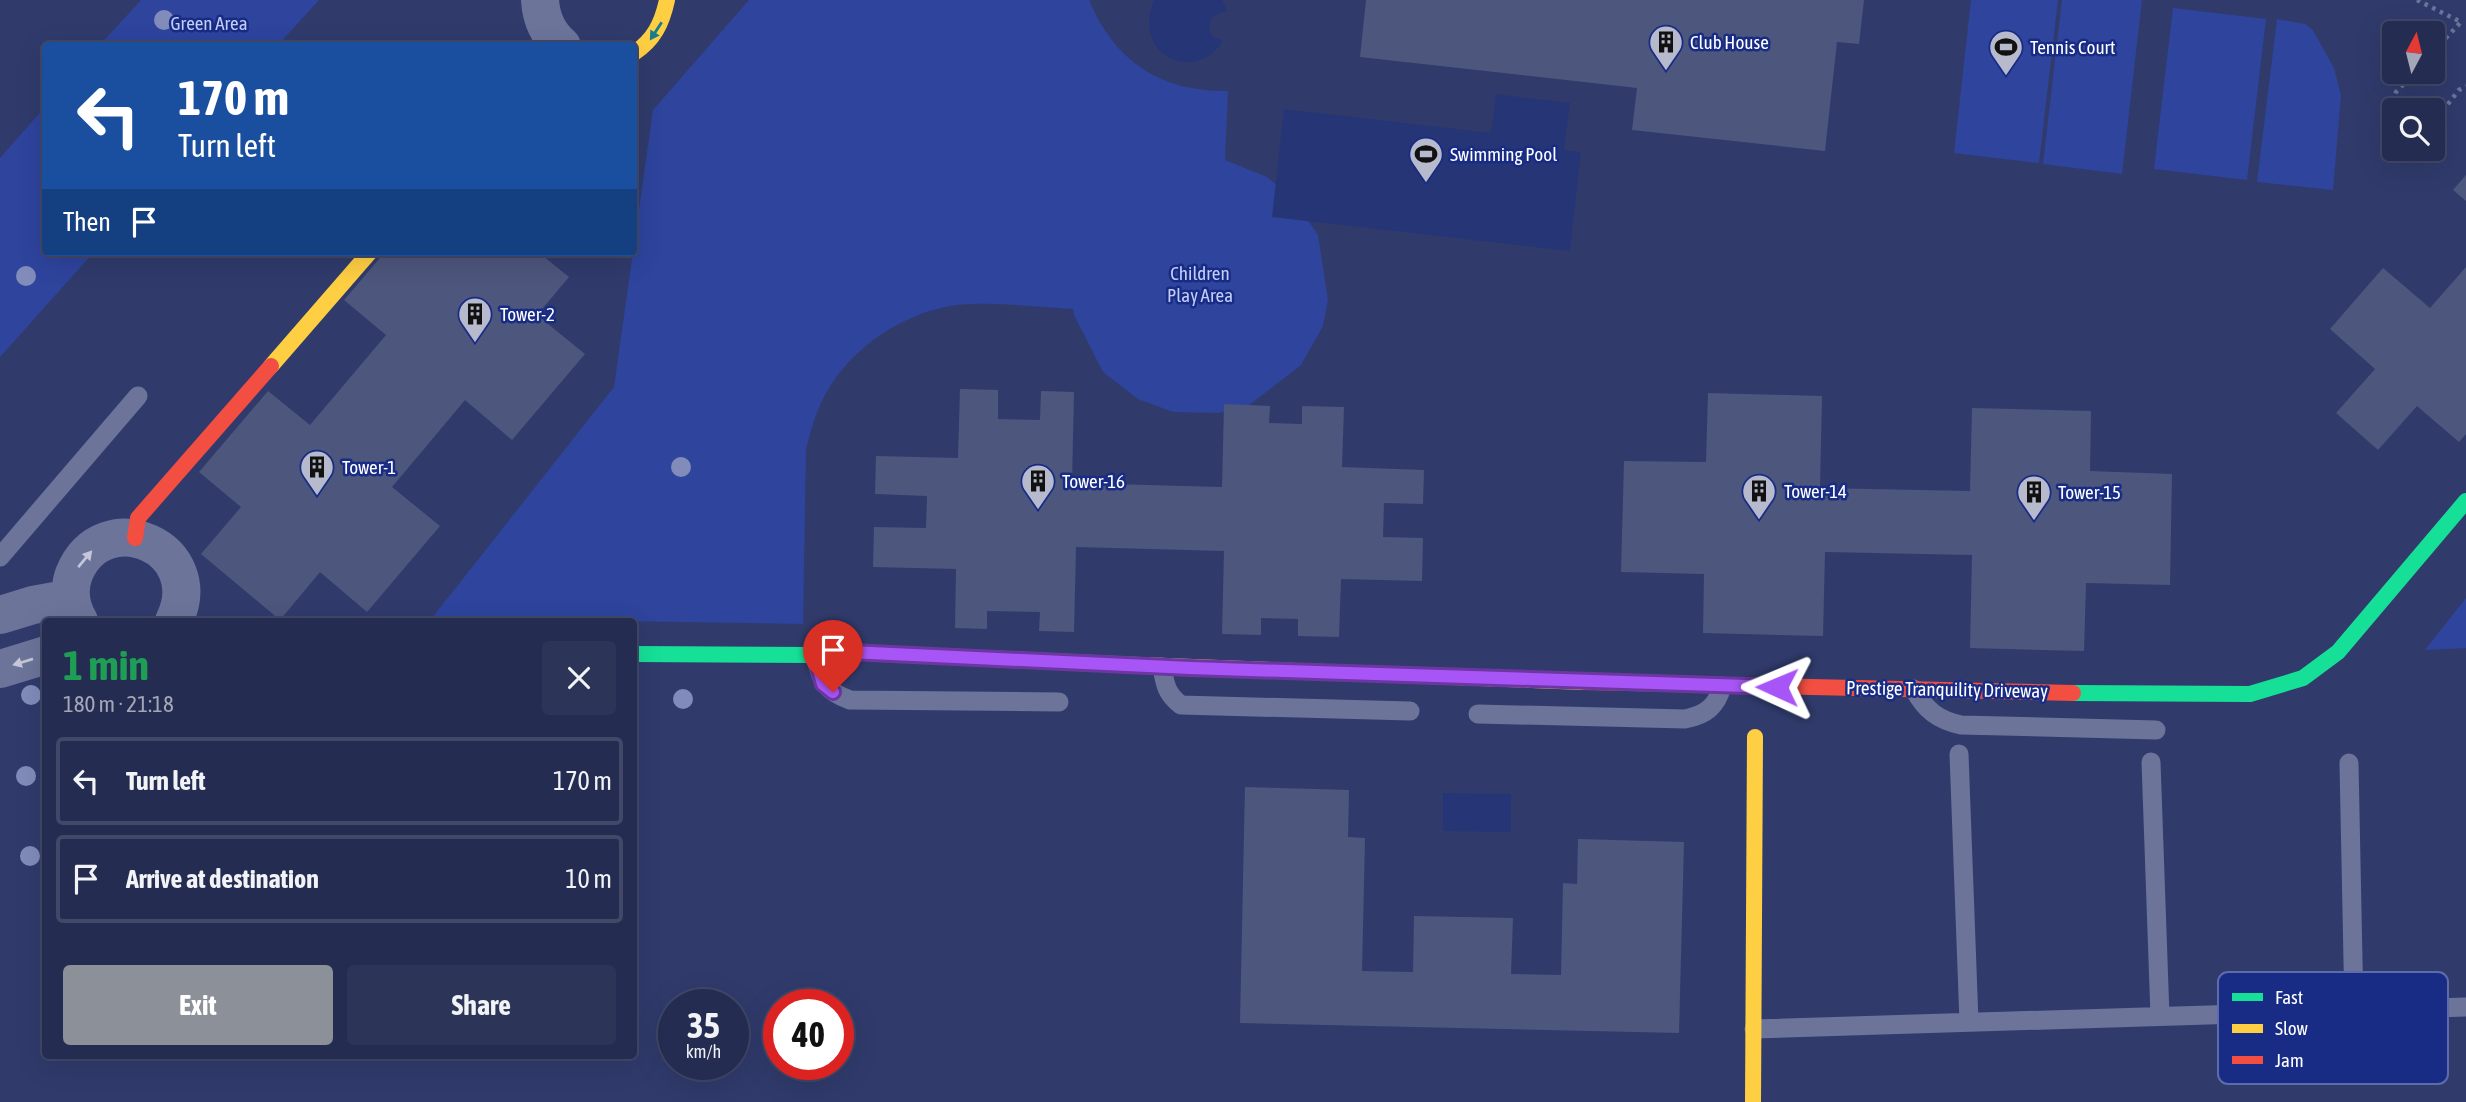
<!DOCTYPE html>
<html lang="en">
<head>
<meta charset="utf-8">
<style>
	:root { --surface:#242c51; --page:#2c3458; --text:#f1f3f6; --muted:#a3a7b7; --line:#414868; --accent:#8c9099 }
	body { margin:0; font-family:"Asap Condensed",sans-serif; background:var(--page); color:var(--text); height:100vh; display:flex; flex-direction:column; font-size:26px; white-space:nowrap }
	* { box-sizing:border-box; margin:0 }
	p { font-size:23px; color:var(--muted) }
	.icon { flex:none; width:38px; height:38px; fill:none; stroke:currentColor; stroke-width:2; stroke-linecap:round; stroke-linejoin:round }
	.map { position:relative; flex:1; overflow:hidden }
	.side { position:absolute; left:42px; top:618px; width:595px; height:441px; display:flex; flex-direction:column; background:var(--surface); border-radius:7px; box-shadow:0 7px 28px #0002,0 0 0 2px var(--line) }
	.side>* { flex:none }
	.banner { position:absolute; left:42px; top:42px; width:595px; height:214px; border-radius:7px; box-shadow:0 7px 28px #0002,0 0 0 2px var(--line); background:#1a4fa0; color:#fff; overflow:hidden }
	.needle { width:46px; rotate:7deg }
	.fabs { position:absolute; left:2382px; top:21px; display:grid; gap:14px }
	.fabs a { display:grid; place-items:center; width:63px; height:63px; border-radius:7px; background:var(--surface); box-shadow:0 7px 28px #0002,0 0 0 2px var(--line); font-size:35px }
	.speed { position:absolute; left:658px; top:989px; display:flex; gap:14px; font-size:35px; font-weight:700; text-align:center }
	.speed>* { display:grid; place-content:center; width:91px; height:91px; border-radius:50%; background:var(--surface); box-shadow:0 7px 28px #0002,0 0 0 2px var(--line); line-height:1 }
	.speed small { font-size:18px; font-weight:400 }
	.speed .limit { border:10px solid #d22; background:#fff; color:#111 }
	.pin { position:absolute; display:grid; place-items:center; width:60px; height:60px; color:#fff; margin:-72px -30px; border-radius:50% 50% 50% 0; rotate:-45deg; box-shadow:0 0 7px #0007 }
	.pin .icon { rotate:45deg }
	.me { position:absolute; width:77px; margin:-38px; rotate:271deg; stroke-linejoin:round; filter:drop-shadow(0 0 5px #0008) }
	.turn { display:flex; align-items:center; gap:24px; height:147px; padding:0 21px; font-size:32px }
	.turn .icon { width:91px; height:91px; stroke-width:2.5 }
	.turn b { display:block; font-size:49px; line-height:60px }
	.then { display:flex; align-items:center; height:66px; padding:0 21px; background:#0003; gap:14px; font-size:26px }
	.round { display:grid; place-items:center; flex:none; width:74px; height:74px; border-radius:7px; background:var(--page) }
	.headline { display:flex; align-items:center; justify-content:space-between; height:119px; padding:0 21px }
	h1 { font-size:42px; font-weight:700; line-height:52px; color:#1e9e55 }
	.button { display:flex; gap:14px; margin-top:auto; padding:14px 21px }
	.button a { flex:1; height:80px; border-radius:7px; background:var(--accent); color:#fff; font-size:28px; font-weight:700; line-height:80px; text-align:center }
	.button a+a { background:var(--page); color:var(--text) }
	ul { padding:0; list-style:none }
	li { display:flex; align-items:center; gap:21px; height:88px; margin:0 14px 10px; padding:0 7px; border:4px solid var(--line); border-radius:7px }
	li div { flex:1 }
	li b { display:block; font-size:26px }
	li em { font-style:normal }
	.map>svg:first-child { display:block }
	.green { fill:#2e449d }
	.water { fill:#263575 }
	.building { fill:#4d567d }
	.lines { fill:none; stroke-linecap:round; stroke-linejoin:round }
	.path { stroke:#6c749a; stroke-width:4.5; stroke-dasharray:3.5 5; stroke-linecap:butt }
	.lane { stroke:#6c749a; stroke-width:19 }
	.street { stroke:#6c749a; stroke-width:38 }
	.fast { stroke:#16e098; stroke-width:16 }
	.slow { stroke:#ffcf43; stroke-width:16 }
	.jam { stroke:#f24e42; stroke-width:16 }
	.tree { fill:#818cba }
	.oneway { fill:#177d8e }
	.oneway2 { fill:#c4c7d7 }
	.route-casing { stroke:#6d37a1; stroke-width:18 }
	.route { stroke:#a855f7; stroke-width:12 }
	.labels { text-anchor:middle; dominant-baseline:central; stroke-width:5; stroke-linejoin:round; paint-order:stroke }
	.park-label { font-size:19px; fill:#c3cef9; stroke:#182c85 }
	.poi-label { font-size:19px; fill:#fff; stroke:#182c85; text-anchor:start }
	.street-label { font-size:19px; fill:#fff; stroke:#182c85 }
	.key { fill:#182c85; stroke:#5d6baa; stroke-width:2 }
	.key-label { font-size:19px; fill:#fff }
</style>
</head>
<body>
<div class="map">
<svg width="2466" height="1102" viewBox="0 0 2466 1102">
	<rect width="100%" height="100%" fill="#303b6c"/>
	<path class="green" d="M141,0H319L278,45H100Z
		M749,0H1089C1115,62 1161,92 1228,91L1225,160L1267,177L1293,198L1318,235L1328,300L1323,326L1301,365L1248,406L1218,413L1173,412L1138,399L1103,372L1074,315L1073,309C1040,307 1005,303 971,304C909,306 847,348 821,403C814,418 810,434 806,450L803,624L432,618L614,387L653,110Z
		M1971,0H2058L2039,163L1954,153Z
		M2062,0H2142L2122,174L2043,164Z
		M2173,8L2266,19L2247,180L2154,169Z
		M2277,19L2305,24L2313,30L2334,68L2341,95L2333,190L2257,182Z
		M45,107L46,252H94L0,357V158Z
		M2466,598V648L2425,650Z"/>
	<path class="water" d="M1154,0H1222L1228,12C1213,11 1205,23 1212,36L1223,41C1194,86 1131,54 1154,0Z
		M1496,94L1570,103L1564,150L1581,152L1570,251L1272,217L1284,109L1491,133Z
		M1443,793L1511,794V832L1443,831Z"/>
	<path class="building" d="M1366,0H1864L1859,44L1837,42L1825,151L1632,130L1637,88L1360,57Z
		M2466,175V201L2453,190Z
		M385,252H538L569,277L537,315L585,354L512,440L465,400L424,449L392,487L440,526L367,612L320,572L280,620L201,554L241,507L199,472L268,391L310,425L386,335L344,300Z
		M2466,267V434L2459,442L2417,406L2378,450L2336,413L2375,369L2330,329L2383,268L2430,308Z
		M960,389L998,390V419L1040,420L1041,391L1074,392L1072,483L1222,487L1224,404L1270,406L1269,423L1302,424V406L1344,407L1342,467L1424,470L1423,504L1384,503L1383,537L1423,538L1422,581L1341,579L1339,637L1298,636V619L1261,618V635L1222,634L1224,551L1076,547L1074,632L1039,631L1040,612L987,611V629L955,628L956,569L873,567L874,527L926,528L927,496L875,494L876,456L958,458Z
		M1708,393L1822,396L1820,488L1970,491L1972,408L2091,411L2090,471L2172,474L2170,585L2086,583L2084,651L1970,648L1972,555L1825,552L1823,636L1703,633L1704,574L1621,572L1624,461L1706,462Z
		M1245,787L1349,790L1348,837L1365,838L1362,971L1413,972L1414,916L1513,918L1511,974L1561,975L1563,883L1577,884L1578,839L1684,842L1679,1033L1240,1023Z"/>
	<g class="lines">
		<path class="path" d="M2417,0L2461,22L2432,53
			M2394,117L2390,109L2396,92L2415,72
			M2432,124L2459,90L2466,86"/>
		<path class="lane" d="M0,557L138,396
			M815,655C822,681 823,690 850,700L1059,702
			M1162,667C1165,684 1166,694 1181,705L1410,711
			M1914,689C1925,710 1938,720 1961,725L2156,730
			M1478,714L1685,719C1706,715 1717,706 1722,686
			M1959,754L1969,1022
			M2151,762L2160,1016
			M2349,763L2354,1010
			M1754,1029L2466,1007"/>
		<path class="street" d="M540,0C541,18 548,34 562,46
			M0,615L33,605L71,598
			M79,621C71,607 68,590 74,574C103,502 210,547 174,621
			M0,669L46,655"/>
		<path class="fast" d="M634,654L815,655L850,652L1141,665
			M2073,693L2250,694L2303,678L2338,652L2466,501"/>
		<path class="slow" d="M634,53C654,40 662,23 667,0
			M271,366L370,252
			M1141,665L1585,682
			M1753,1102L1755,737"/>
		<path class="jam" d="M135,538L138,518L271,366
			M1585,682L2073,693"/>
	</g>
	<g class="tree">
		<circle cx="164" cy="20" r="10"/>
		<circle cx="26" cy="276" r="10"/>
		<circle cx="681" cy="467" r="10"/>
		<circle cx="31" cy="695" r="10"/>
		<circle cx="683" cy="699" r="10"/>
		<circle cx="26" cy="776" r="10"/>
		<circle cx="30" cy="856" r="10"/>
	</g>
	<defs><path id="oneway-solid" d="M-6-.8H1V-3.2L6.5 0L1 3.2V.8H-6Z" transform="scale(1.75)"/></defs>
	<use class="oneway" href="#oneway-solid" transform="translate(656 31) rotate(123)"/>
	<g class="oneway2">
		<use href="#oneway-solid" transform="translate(85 559) rotate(-50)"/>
		<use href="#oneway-solid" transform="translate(23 662) rotate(163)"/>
	</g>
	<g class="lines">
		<g class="route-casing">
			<path id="route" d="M833,692L823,684L815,655L850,652L1190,668L1777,687"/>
		</g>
		<use href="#route" class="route"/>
	</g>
	<defs>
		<g id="building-pin" transform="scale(1.75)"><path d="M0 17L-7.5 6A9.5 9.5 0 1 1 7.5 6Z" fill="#b7bacc" stroke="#182c85"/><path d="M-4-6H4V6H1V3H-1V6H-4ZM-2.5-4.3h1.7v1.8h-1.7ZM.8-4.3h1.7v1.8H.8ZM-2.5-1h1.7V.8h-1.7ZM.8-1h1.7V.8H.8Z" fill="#111"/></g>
		<g id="stadium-pin" transform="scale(1.75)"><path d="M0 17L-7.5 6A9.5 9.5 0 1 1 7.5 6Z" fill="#b7bacc" stroke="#182c85"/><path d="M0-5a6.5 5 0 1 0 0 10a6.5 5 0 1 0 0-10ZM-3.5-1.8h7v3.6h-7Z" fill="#111"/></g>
	</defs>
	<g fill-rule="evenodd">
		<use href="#building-pin" x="1666" y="42"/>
		<use href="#stadium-pin" x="2006" y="47"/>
		<use href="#stadium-pin" x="1426" y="154"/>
		<use href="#building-pin" x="475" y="314"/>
		<use href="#building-pin" x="317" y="467"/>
		<use href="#building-pin" x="1038" y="481"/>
		<use href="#building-pin" x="1759" y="491"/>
		<use href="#building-pin" x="2034" y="492"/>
	</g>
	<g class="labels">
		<g class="park-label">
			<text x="209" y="23">Green Area</text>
			<text x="1200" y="273">Children<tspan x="1200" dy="22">Play Area</tspan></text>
		</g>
		<g class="poi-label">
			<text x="1690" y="42">Club House</text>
			<text x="2030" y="47">Tennis Court</text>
			<text x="1450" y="154">Swimming Pool</text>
			<text x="500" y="314">Tower-2</text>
			<text x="342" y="467">Tower-1</text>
			<text x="1062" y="481">Tower-16</text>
			<text x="1784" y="491">Tower-14</text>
			<text x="2058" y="492">Tower-15</text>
		</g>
		<g class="street-label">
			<text transform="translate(1947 689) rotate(1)">Prestige Tranquility Driveway</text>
		</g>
	</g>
	<rect x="2218" y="972" width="230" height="112" rx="10" class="key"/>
	<rect x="2232" y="993" width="31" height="8" fill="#16e098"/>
	<rect x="2232" y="1024" width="31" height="9" fill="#ffcf43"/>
	<rect x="2232" y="1056" width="31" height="8" fill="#f24e42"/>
	<g class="key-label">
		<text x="2275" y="1004">Fast</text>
		<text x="2275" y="1035">Slow</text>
		<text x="2275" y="1067">Jam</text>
	</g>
</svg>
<div class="fabs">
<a><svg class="needle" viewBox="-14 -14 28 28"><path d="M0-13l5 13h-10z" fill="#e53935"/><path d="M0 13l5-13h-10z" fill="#a3a7b7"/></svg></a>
<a><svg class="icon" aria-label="search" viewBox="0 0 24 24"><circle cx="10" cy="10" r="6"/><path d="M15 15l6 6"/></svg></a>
</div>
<div class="speed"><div>35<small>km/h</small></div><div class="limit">40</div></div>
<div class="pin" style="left:833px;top:692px;background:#d93025"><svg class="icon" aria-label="arrive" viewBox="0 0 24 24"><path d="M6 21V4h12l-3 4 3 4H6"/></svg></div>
<svg class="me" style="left:1777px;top:687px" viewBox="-20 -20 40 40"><path d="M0-17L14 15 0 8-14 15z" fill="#a855f7" stroke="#fff" stroke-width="4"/></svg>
<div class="banner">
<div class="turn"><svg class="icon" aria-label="left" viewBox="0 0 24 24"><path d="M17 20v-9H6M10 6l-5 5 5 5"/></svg><div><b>170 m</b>Turn left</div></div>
<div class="then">Then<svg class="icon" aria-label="arrive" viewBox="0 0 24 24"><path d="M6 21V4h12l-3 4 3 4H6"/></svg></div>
</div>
<section class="side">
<div class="headline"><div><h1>1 min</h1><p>180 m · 21:18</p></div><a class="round"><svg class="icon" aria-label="close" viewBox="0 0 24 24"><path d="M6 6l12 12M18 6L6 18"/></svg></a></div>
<ul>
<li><svg class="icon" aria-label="left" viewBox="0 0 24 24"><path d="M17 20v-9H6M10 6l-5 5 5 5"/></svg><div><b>Turn left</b></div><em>170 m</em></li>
<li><svg class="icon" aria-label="arrive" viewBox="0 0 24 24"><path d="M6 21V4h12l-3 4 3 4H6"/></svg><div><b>Arrive at destination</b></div><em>10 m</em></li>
</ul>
<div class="button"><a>Exit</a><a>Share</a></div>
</section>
</div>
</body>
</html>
